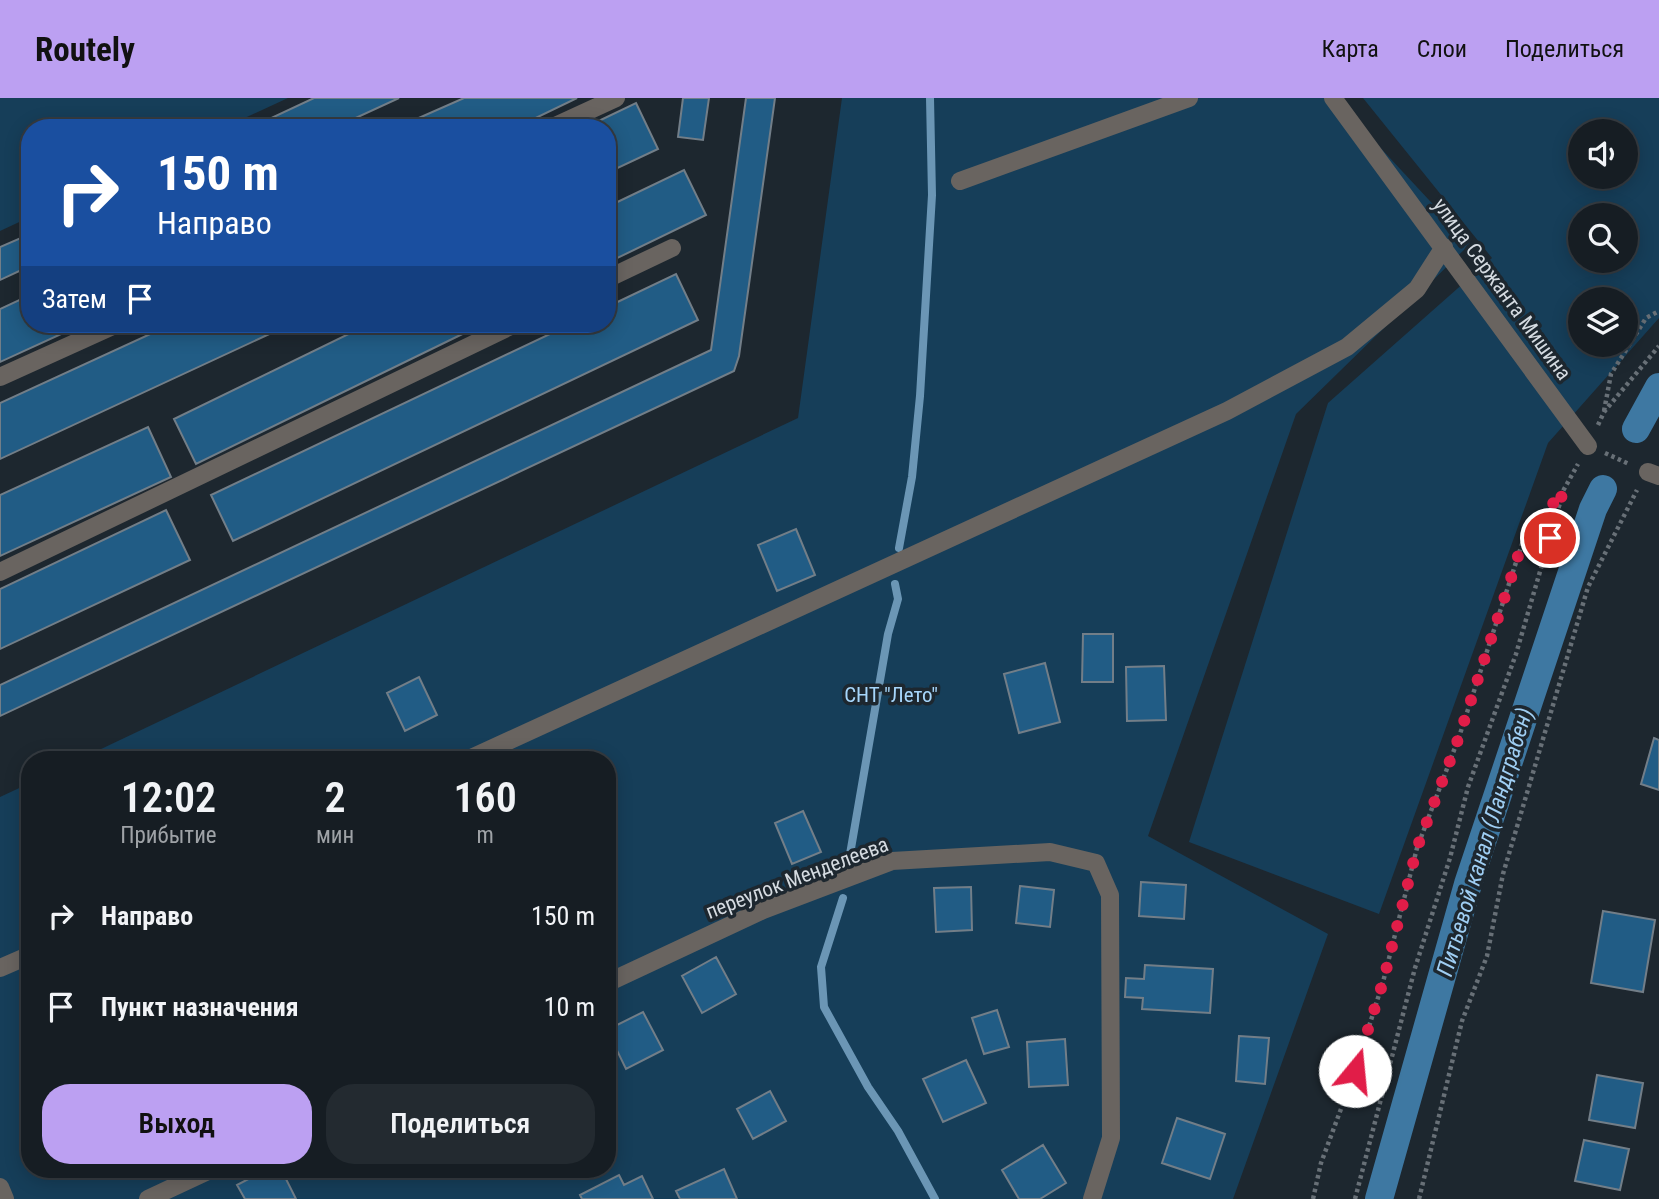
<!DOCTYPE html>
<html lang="ru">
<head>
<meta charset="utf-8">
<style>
	:root { --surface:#161d23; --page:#232a30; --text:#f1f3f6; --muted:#9ea2a6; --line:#353b41; --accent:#bca0f2 }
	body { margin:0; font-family:"Roboto Condensed",sans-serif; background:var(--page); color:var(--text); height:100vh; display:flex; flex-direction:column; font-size:26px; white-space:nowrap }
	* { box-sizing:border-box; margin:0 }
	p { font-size:23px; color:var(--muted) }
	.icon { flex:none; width:38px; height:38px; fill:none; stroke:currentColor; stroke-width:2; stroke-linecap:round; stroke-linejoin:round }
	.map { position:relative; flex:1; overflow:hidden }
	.panel { position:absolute; left:21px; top:653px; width:595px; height:427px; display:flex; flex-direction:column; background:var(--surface); border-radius:28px; box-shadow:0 4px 18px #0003,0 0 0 2px var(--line) }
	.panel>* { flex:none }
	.hud { position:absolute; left:21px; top:21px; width:595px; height:214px; border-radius:28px; box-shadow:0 4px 18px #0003,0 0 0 2px var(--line); background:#1a4fa0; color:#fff; overflow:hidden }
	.controls { position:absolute; left:1568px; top:21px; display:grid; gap:14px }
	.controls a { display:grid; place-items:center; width:70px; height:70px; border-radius:50%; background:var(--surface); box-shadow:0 4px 18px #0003,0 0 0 2px var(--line); font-size:35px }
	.pin { position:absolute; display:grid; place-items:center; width:60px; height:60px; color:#fff; margin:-30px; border:4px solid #fff; border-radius:50%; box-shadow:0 2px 7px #0007 }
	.me { position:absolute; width:77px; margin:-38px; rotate:17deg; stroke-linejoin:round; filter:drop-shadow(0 0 5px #0008) }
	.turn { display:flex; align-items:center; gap:24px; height:147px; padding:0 21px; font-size:32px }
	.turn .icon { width:91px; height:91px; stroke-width:2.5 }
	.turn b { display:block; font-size:49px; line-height:60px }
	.then { display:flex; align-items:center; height:66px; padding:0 21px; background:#0003; gap:14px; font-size:26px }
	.eta { display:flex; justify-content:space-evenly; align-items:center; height:119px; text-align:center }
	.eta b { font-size:42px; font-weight:600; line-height:49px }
	.primary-button { display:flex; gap:14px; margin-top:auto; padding:14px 21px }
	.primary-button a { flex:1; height:80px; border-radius:28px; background:var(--accent); color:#111; font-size:28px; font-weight:600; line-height:80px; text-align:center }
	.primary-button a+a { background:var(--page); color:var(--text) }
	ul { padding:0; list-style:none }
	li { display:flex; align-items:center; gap:21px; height:91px; padding:0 21px }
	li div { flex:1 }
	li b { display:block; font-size:26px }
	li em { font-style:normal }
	header { display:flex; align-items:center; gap:42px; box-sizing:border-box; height:98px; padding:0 35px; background:var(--accent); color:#111 }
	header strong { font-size:33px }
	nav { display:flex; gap:38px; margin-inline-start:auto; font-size:24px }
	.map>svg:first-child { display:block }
	.green { fill:#163e59; fill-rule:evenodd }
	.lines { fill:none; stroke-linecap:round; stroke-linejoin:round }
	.stream { stroke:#6b96b5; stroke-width:8 }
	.canal { stroke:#3e78a2; stroke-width:28 }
	.building { fill:#215c85; stroke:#727e88; stroke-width:2 }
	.path { stroke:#687077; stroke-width:4.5; stroke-dasharray:3.5 3.5; stroke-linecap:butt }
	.minor { stroke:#696460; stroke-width:18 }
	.route { stroke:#e11d48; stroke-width:12; stroke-dasharray:0 21.6 }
	.labels { text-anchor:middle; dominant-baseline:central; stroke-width:7; stroke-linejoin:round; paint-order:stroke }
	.street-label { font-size:21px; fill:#d5dbe1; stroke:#1d272f }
	.park-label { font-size:21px; fill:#a6d6fb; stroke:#1d272f }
	.water-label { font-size:23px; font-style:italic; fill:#9fcef3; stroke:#1d272f }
</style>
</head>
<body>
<header>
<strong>Routely</strong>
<nav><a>Карта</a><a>Слои</a><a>Поделиться</a></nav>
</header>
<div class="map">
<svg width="1659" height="1101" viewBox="0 0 1659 1101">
	<rect width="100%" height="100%" fill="#1d272f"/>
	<path class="green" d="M0,0H288L223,30H30V119L0,133Z
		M842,0H1334L1470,146L1296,316L1148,738L1328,836L1233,1101H0V699L30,685V1071H607V662L80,661L798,320Z
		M1363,0H1659V220L1548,345L1379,816L1189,744L1328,305L1492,160ZM1580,33H1626V79H1580ZM1580,117H1626V163H1580ZM1580,201H1626V247H1580Z"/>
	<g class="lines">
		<path class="stream" d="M899,450L912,379L920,298L932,97L930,0
			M849,762L888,536L898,501L895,486
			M843,800L821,869L824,909L868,989L898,1033L935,1101"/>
		<path class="canal" d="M1636,331L1659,289
			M1379,1101L1468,786L1593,411L1603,391"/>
	</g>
	<path class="building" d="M314,0H399L334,30H250Z
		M464,0H577L515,30H396Z
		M683,0H709L703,42L678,39Z
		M746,0H775L739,258L734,273L0,618V587L711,252Z
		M636,5L658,51L607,75V30H584Z
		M684,72L706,117L607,165V109Z
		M30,136V168L0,182V149Z
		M676,176L698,222L233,443L211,397L571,226H607V209Z
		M30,197V226H83L0,264V211Z
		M172,226H291L0,361V305Z
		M369,226H483L196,366L174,321Z
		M148,329L171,379L0,458V397Z
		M166,412L190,462L0,551V491Z
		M796,431L815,477L777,493L758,447Z
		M1083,536H1113V584H1082Z
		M1045,565L1060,624L1019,635L1004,576Z
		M1164,568L1166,622L1127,623L1126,569Z
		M419,579L437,617L405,633L387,595Z
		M1654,640L1659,642V692L1641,686Z
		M803,713L821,754L792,766L775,725Z
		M1141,784L1186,787L1184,821L1139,818Z
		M1020,788L1054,792L1050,829L1016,825Z
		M971,789L972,832L936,834L934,790Z
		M1603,813L1655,822L1643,894L1591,885Z
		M716,859L736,896L702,915L682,878Z
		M1145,867L1213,871L1210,915L1142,911L1143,900L1125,899L1126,880L1144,881Z
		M997,912L1009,949L984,956L972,920Z
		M643,914L663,952L626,971L607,932Z
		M1239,938L1269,940L1265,986L1236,983Z
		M1065,941L1068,987L1029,989L1027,944Z
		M966,962L986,1005L943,1024L923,981Z
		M1597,977L1643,985L1635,1030L1589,1022Z
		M770,993L786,1023L753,1041L737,1011Z
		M1177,1020L1225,1036L1210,1081L1162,1065Z
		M1584,1042L1629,1051L1620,1092L1575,1083Z
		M1043,1047L1066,1085L1040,1101H1019L1002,1072Z
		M268,1071H281L296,1101H245L237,1087Z
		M724,1071L737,1101H680L676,1093Z
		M619,1077L624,1087L642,1078L653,1101H582L580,1097Z"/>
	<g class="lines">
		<path class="path" d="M1604,313L1611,276L1646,220L1659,213
			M1598,327L1604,314L1659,248
			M1605,355L1629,366
			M1313,1101L1321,1065L1355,973L1383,884L1417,750L1459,639L1523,443L1563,393L1578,366
			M1355,1101L1415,870L1450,760L1468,689L1516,556L1562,398
			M1419,1101L1462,923L1487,858L1503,776L1588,489L1637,392"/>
		<path class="minor" d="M1333,0L1588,348
			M551,30L616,0
			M960,83L1189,0
			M607,181L672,150
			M0,279L117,226
			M1648,374L1659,378
			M0,474L515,226
			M467,662L1227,313L1347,249L1417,191L1444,149
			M0,870L30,857
			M607,885L763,812L892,763L1050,754L1096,765L1110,797L1111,1040L1092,1101
			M0,1089L5,1101
			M148,1101L212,1071"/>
	</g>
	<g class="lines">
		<path class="route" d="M1355,973L1383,884L1417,750L1459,639L1523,443L1563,393L1550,440"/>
	</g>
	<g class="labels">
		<g class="street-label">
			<text transform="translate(1502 191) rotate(54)">улица Сержанта Мишина</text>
			<text transform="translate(797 780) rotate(-21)">переулок Менделеева</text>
		</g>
		<g class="park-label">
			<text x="891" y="597">СНТ "Лето"</text>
		</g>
		<g class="water-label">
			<text transform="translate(1485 744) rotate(-73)">Питьевой канал (Ландграбен)</text>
		</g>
	</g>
</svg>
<div class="controls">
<a><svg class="icon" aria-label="sound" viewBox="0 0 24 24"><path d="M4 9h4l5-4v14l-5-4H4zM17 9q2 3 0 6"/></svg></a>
<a><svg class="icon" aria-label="search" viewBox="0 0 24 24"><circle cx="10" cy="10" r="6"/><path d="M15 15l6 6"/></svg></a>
<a><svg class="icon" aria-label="layers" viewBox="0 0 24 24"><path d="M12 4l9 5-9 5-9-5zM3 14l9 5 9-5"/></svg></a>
</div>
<div class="pin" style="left:1550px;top:440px;background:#d93025"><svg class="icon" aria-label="arrive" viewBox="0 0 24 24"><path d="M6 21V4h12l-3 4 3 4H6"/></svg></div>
<svg class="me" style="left:1355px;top:973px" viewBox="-20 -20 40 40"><circle r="19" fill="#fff"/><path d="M0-13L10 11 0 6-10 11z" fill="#e11d48"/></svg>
<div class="hud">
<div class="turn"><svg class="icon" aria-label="right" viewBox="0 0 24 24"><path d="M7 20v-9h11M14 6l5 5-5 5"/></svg><div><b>150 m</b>Направо</div></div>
<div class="then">Затем<svg class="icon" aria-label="arrive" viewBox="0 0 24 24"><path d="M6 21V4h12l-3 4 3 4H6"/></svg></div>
</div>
<section class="panel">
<div class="eta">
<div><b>12:02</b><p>Прибытие</p></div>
<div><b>2</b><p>мин</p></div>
<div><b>160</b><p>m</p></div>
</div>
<ul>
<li><svg class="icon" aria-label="right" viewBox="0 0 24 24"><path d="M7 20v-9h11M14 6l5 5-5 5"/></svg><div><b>Направо</b></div><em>150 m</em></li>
<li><svg class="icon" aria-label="arrive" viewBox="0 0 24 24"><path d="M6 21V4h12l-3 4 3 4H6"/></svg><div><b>Пункт назначения</b></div><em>10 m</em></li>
</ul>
<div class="primary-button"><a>Выход</a><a>Поделиться</a></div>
</section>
</div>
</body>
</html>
